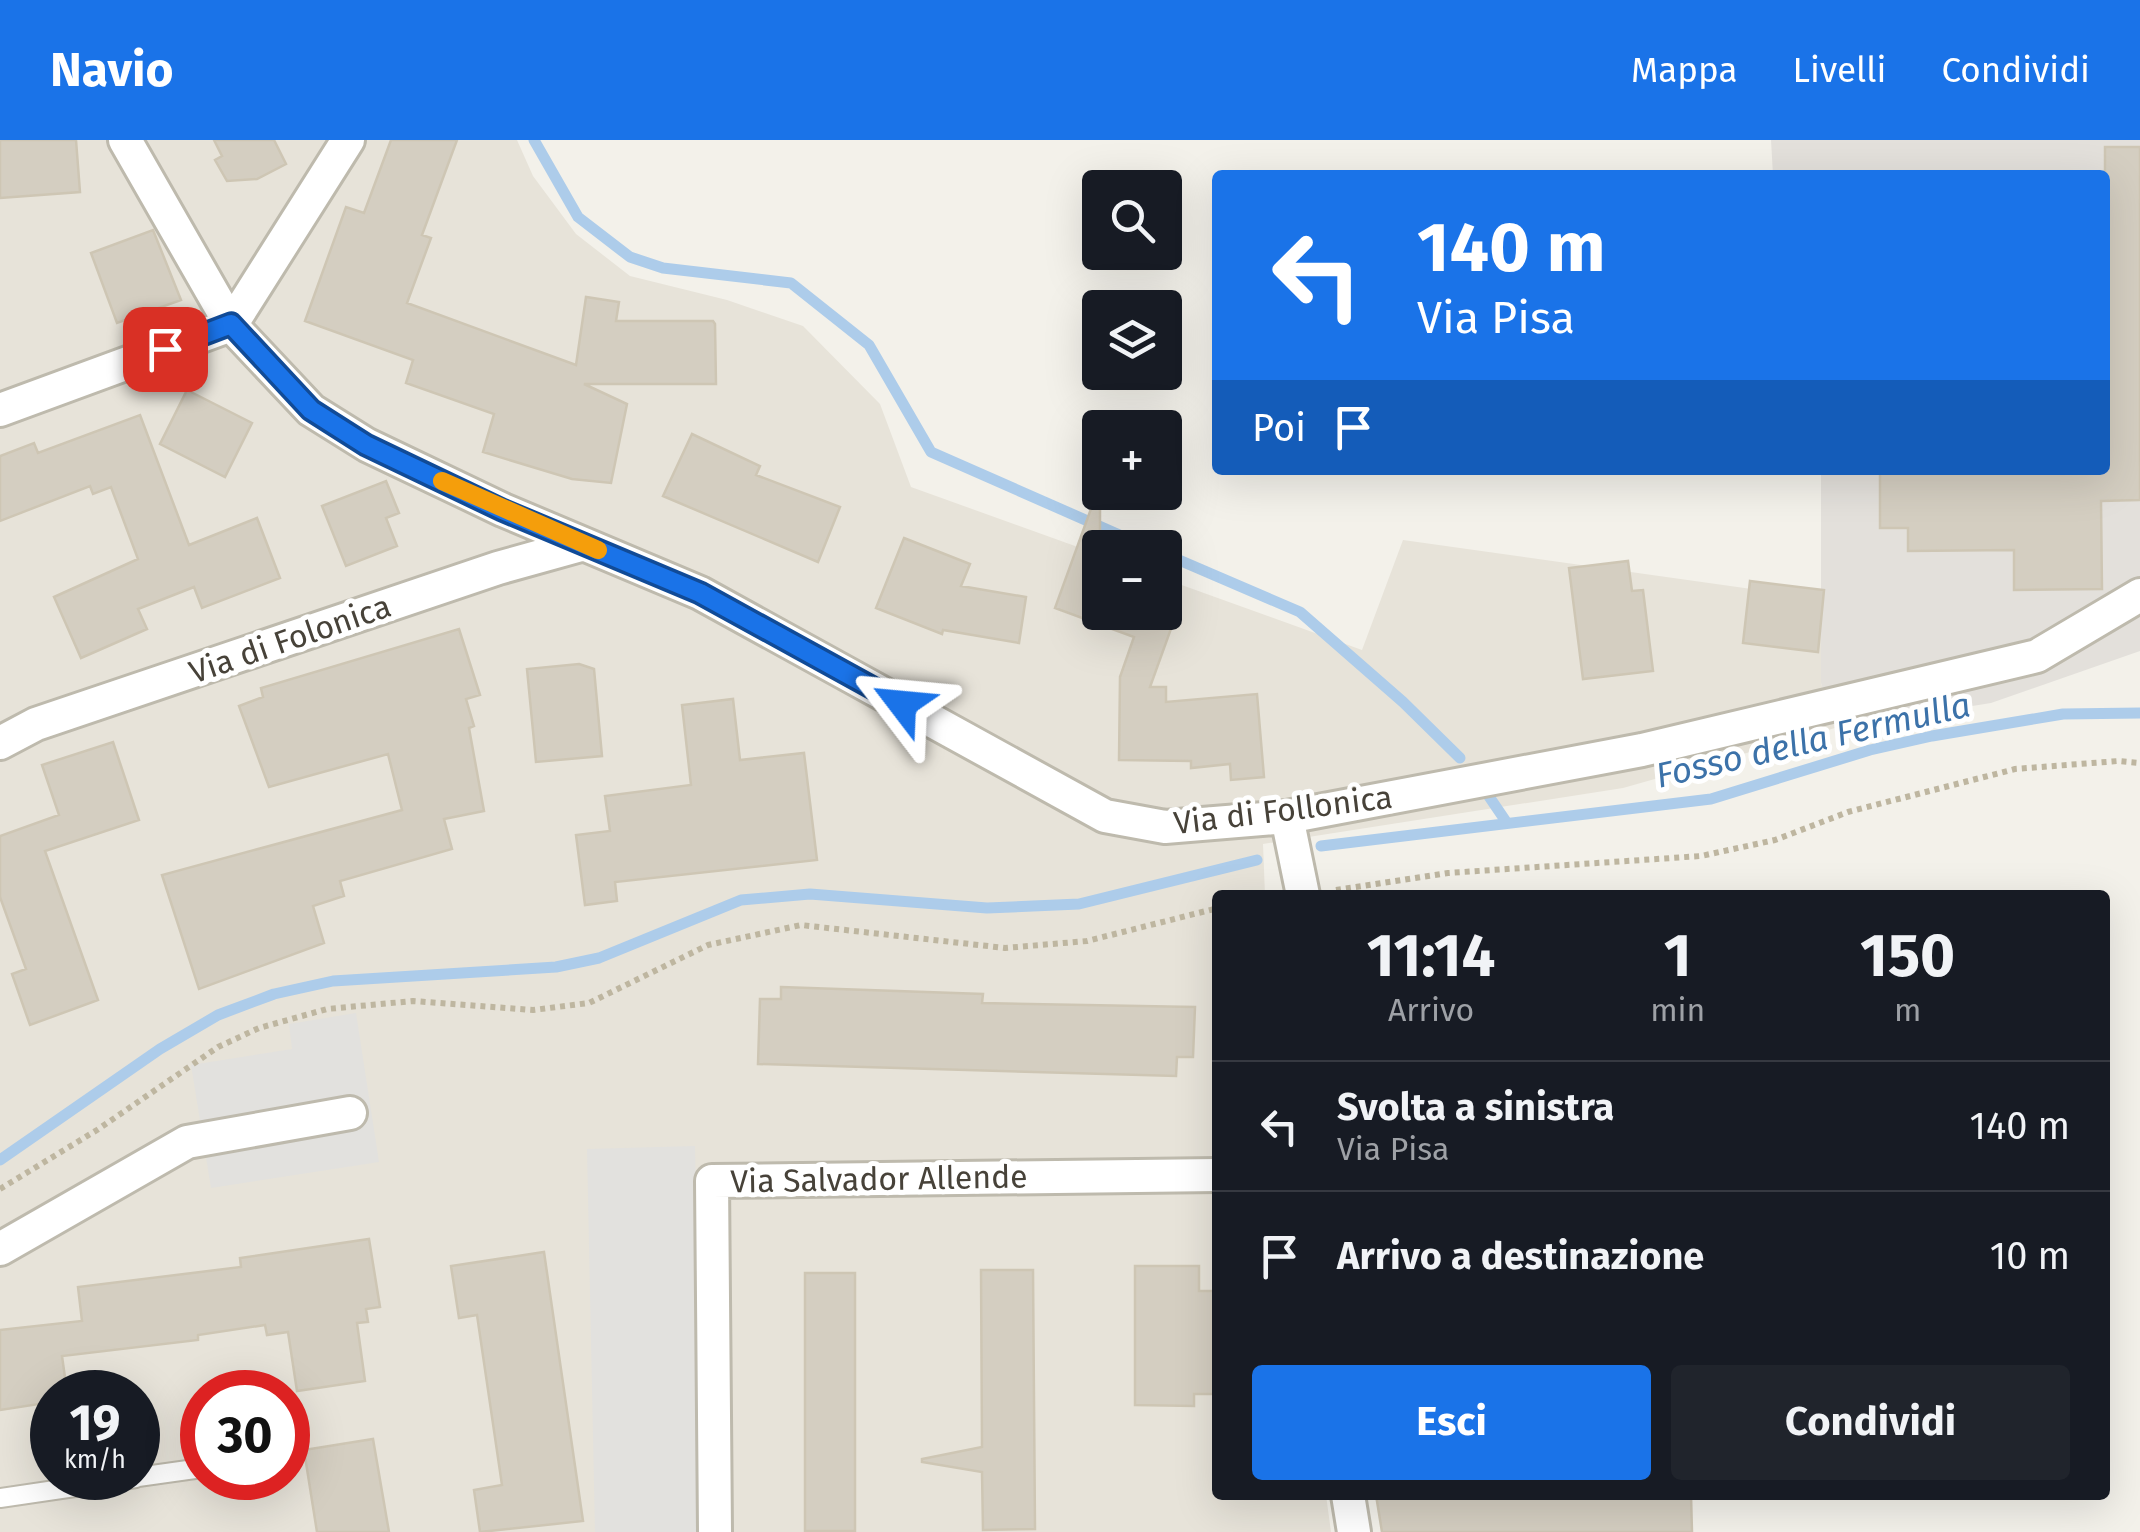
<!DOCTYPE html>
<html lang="it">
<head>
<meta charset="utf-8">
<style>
	:root { --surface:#171b24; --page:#20242c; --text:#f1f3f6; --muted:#9ea1a6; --line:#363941; --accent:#1a73e8 }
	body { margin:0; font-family:"Fira Sans",sans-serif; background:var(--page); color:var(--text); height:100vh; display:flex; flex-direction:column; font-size:38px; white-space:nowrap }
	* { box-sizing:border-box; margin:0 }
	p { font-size:32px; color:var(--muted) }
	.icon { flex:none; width:55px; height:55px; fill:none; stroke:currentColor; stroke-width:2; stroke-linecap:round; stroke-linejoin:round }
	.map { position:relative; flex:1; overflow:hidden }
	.drawer { position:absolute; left:1212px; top:750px; width:898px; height:610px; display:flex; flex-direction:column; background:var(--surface); border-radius:10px; box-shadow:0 10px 40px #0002 }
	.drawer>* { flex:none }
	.guide { position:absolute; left:1212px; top:30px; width:898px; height:305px; border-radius:10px; box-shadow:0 10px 40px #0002; background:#1a73e8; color:#fff; overflow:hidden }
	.tools { position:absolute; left:1082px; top:30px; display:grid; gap:20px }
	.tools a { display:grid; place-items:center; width:100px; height:100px; border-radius:10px; background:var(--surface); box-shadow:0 10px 40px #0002; font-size:50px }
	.speed { position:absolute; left:30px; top:1230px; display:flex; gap:20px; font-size:50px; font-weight:700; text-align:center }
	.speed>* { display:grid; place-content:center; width:130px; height:130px; border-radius:50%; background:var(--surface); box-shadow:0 10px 40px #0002; line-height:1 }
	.speed small { font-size:25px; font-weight:400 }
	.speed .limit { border:15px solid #d22; background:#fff; color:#111 }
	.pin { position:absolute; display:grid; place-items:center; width:85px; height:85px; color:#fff; margin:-42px; border-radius:20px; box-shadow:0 5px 15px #0006 }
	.me { position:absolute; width:110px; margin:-55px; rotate:299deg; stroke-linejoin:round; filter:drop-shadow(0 0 8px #0008) }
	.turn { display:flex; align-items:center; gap:35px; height:210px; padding:0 40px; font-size:45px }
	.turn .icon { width:130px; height:130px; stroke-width:2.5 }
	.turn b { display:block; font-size:70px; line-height:85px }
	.then { display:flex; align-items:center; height:95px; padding:0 40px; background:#0003; gap:20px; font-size:38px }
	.eta { display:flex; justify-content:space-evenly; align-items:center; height:170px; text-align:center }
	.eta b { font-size:60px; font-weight:700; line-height:70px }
	.action { display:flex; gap:20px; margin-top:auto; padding:20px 40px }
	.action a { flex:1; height:115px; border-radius:10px; background:var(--accent); color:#fff; font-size:40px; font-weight:700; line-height:115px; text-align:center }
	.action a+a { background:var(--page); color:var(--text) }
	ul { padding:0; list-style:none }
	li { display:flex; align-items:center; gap:30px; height:130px; padding:0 40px; border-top:2px solid var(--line) }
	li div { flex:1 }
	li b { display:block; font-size:38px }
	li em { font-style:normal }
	header { display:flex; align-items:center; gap:60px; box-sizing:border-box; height:140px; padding:0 50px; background:var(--accent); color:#fff }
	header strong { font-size:48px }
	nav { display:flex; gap:55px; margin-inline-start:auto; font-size:35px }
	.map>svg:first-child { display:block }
	.residential { fill:#e7e3d9; fill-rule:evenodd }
	.industrial { fill:#e3e0db }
	.parking { fill:#e2e1de }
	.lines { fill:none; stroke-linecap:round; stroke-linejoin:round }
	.stream { stroke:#adccea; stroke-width:11 }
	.building { fill:#d4cec1; stroke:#cec6b4; stroke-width:2.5 }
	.service-casing { stroke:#bebaad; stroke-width:22 }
	.minor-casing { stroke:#bebaad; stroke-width:38 }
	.path { stroke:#beb6a0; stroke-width:6; stroke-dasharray:5 5; stroke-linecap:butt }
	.service { stroke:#fff; stroke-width:18 }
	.minor { stroke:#fff; stroke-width:32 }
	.route-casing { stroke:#114b97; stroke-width:25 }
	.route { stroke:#1a73e8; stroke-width:18 }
	.slow { stroke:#f59e0b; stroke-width:18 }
	.labels { text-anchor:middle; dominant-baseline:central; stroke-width:10; stroke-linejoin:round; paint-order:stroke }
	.street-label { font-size:32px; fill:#474239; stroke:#fff }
	.water-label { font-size:35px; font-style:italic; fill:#3c72a9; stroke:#fff }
</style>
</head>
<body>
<header>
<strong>Navio</strong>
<nav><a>Mappa</a><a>Livelli</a><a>Condividi</a></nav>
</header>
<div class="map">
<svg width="2140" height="1392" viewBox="0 0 2140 1392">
	<rect width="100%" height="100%" fill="#f3f1ea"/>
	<path class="residential" d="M0,0H517L533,36L576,94L630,136L727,160L803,186L880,264L911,347L1100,415V472H1165V439L1362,510L1403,400L1822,459L1821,543L1835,588L1623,648L1263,704L1265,755H1218V1355H1326L1331,1392H0ZM52,1252H138V1338H52ZM202,1252H288V1338H202Z"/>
	<path class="industrial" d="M1771,0H2140V511L1991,563L1835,588L1821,543V330H2105V35H1773Z"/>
	<path class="parking" d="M356,873L379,1022L211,1048L191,925L292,909L289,884Z
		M695,1006L703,1392H595L587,1009Z"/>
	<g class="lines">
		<path class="stream" d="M534,0L578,77L630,117L663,128L791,143L869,205L931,312L1149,408
			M1165,414L1300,472L1403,562L1460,618
			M1488,655L1507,683
			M1321,706L1711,659L1870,610L1932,596L2063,574L2140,573
			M0,1020L160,909L218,875L274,854L333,841L556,827L599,818L741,760L810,754L987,768L1079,764L1257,720"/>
	</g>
	<path class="building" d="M0,0H76L80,52L0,58Z
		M214,0H274L286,24L257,39L227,41L215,20L222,16Z
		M391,0H457L422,95L431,98L407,163L576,225L586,157L619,162L616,181H713L715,184L716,244H584L627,264L611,343L572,339L483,312L494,274L406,243L413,220L305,181L346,67L364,73Z
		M2105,7H2140V360L2101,361L2102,449L2014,450V410L1908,411V388H1880V330H2105Z
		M153,90L181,160L117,183L91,113Z
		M187,250L252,283L225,337L160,304Z
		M140,275L189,405L257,378L280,438L202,468L194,447L138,469L147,489L81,518L54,457L138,419L111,347L93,354L90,346L0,381V316L34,303L38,313Z
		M692,294L760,326L756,335L840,367L818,422L663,356Z
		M386,341L399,373L386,378L397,406L346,426L322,366Z
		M1096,355H1100V472H1177L1150,547H1166V562L1257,554L1264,637L1231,640L1230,624L1191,628V621L1119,620L1120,537L1134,497L1055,468Z
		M904,398L970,424L961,446L1026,457L1019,503L943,490L942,494L876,468Z
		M1628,421L1632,451L1643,450L1653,531L1583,539L1569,428Z
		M1750,441L1824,450L1818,512L1743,503Z
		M459,489L480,555L466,559L474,586L469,588L484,671L444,679L452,709L340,741L344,756L313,766L324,803L199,849L162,735L402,670L388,614L269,647L239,566L263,557L261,548Z
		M579,524L594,529L602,616L536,622L527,529Z
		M733,559L740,620L804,613L817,720L615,742L617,761L585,765L576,695L610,691L605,656L691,645L682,565Z
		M113,602L139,680L45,711L98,860L30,885L12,834L26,829L0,757V696L59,675L42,625Z
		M781,847L983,854L982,863L1195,867L1193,917H1177L1176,936L758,924L760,859H781Z
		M369,1099L380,1167L366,1169L368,1182L357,1183L365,1241L297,1251L288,1192L267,1195L265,1185L198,1195V1200L62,1216L67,1252H52V1262L0,1270V1190L82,1181L78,1147L241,1127L240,1118Z
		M544,1112L583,1381L480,1392L474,1350L502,1345L477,1175L459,1178L451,1126Z
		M1135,1126H1199V1151H1218V1254H1194V1266L1135,1265Z
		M981,1130H1033L1035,1389L983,1390L982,1332L922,1322V1319L982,1307Z
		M805,1133H855V1391H805Z
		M373,1299L389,1392H317L304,1310Z
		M1376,1355H1691L1692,1392H1382Z"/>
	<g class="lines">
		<g class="service-casing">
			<path id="service" d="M138,1337L202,1328
				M0,1358L136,1338"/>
		</g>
		<g class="minor-casing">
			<path id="minor" d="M125,0L231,185L311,270L367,305L503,370L700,453L1105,676L1165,687L1287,677L1642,610L2037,516L2140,455
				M231,185L348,0
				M0,270L231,185
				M0,603L36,584L498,428L584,404
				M1287,677L1303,755
				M0,1109L187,1002L350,973
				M1348,1355L1354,1392
				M715,1392L712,1041L1218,1035"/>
		</g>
		<path class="path" d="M1336,750L1448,733L1701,716L1775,700L1848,672L2015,629L2118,621L2140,623
			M0,1049L97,990L218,907L259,888L327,869L413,861L533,870L589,863L708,805L801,785L1005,808L1087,801L1218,768"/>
		<use href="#service" class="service"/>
		<use href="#minor" class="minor"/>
	</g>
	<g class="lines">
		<g class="route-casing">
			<path id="route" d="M165,209L231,184L311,270L366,305L502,370L700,453L902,564"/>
		</g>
		<use href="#route" class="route"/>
		<path class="slow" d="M442,341L598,410"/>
	</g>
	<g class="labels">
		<g class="street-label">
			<text transform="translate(290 499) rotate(-19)">Via di Folonica</text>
			<text transform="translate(1283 670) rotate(-7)">Via di Follonica</text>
			<text transform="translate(879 1039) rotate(-1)">Via Salvador Allende</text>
		</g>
		<g class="water-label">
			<text transform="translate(1813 600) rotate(-13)">Fosso della Fermulla</text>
		</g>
	</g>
</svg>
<div class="tools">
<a><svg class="icon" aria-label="search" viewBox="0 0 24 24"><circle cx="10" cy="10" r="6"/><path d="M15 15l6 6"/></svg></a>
<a><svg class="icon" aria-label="layers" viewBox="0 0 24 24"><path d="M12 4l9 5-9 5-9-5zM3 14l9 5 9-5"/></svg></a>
<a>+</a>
<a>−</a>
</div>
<div class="speed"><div>19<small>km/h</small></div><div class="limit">30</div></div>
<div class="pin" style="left:165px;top:209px;background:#d93025"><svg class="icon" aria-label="arrive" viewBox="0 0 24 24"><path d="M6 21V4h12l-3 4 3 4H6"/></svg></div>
<svg class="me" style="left:902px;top:564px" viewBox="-20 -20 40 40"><path d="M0-17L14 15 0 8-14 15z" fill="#1a73e8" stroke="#fff" stroke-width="4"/></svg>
<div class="guide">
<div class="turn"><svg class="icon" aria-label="left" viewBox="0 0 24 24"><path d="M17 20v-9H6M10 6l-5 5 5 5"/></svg><div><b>140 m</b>Via Pisa</div></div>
<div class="then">Poi<svg class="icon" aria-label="arrive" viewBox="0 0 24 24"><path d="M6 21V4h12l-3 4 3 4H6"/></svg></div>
</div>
<section class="drawer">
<div class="eta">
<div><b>11:14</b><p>Arrivo</p></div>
<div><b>1</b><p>min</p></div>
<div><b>150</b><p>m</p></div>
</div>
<ul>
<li><svg class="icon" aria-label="left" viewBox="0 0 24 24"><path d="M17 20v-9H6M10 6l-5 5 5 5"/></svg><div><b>Svolta a sinistra</b><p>Via Pisa</p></div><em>140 m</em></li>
<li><svg class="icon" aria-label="arrive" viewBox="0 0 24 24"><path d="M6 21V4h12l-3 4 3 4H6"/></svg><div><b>Arrivo a destinazione</b></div><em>10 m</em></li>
</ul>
<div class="action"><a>Esci</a><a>Condividi</a></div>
</section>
</div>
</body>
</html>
